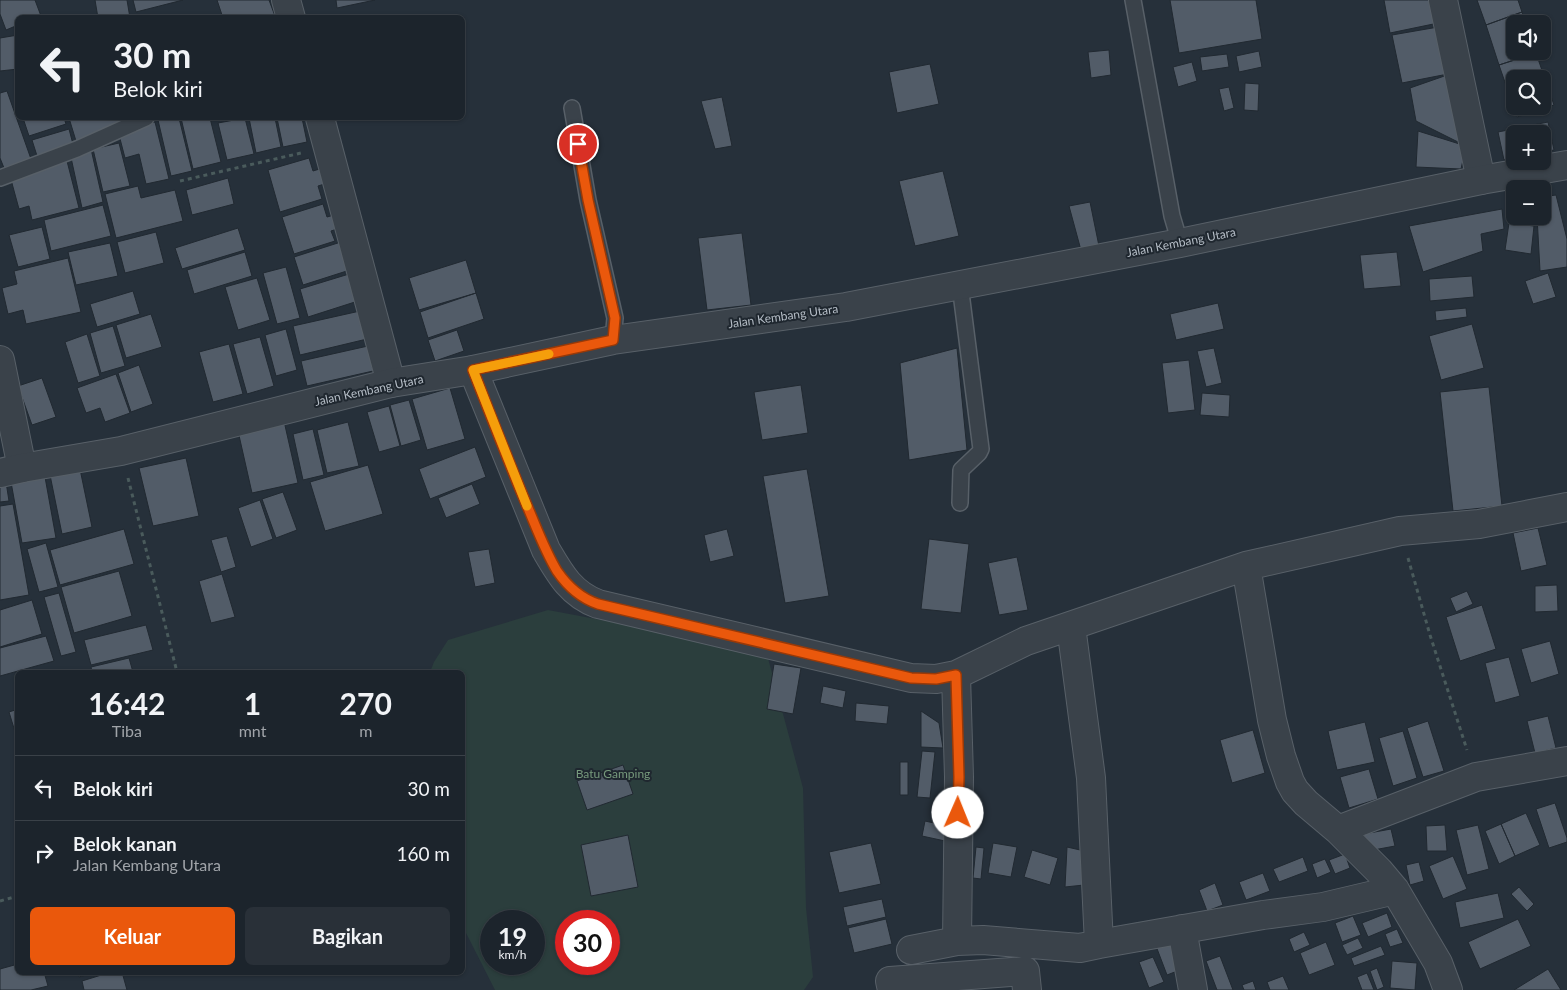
<!DOCTYPE html>
<html lang="id">
<head>
<meta charset="utf-8">
<style>
	:root { --surface:#1c242c; --page:#293038; --text:#f1f3f6; --muted:#a0a4a9; --line:#3a4148; --accent:#ea580c }
	body { margin:0; font-family:Lato,sans-serif; background:var(--page); color:var(--text); height:100vh; display:flex; flex-direction:column; font-size:19px; white-space:nowrap }
	* { box-sizing:border-box; margin:0 }
	p { font-size:16px; color:var(--muted) }
	.icon { flex:none; width:28px; height:28px; fill:none; stroke:currentColor; stroke-width:2; stroke-linecap:round; stroke-linejoin:round }
	.map { position:relative; flex:1; overflow:hidden }
	.panel { position:absolute; left:15px; top:670px; width:450px; height:305px; display:flex; flex-direction:column; background:var(--surface); border-radius:8px; box-shadow:0 1px 4px #0004,0 0 0 1px var(--line) }
	.panel>* { flex:none }
	.guide { position:absolute; left:15px; top:15px; width:450px; height:105px; border-radius:8px; box-shadow:0 1px 4px #0004,0 0 0 1px var(--line); background:#1c242c; color:var(--text); overflow:hidden }
	.buttons { position:absolute; left:1506px; top:15px; display:grid; gap:10px }
	.buttons a { display:grid; place-items:center; width:45px; height:45px; border-radius:8px; background:var(--surface); box-shadow:0 1px 4px #0004,0 0 0 1px var(--line); font-size:25px }
	.speed { position:absolute; left:480px; top:910px; display:flex; gap:10px; font-size:25px; font-weight:700; text-align:center }
	.speed>* { display:grid; place-content:center; width:65px; height:65px; border-radius:50%; background:var(--surface); box-shadow:0 1px 4px #0004,0 0 0 1px var(--line); line-height:1 }
	.speed small { font-size:12px; font-weight:400 }
	.speed .limit { border:8px solid #d22; background:#fff; color:#111 }
	.pin { position:absolute; display:grid; place-items:center; width:42px; height:42px; color:#fff; margin:-21px; border:2px solid #fff; border-radius:50%; box-shadow:0 1px 5px #0007 }
	.me { position:absolute; width:55px; margin:-28px; rotate:1deg; stroke-linejoin:round; filter:drop-shadow(0 0 4px #0008) }
	.turn { display:flex; align-items:center; gap:18px; height:105px; padding:0 15px; font-size:22px }
	.turn .icon { width:65px; height:65px; stroke-width:2.5 }
	.turn b { display:block; font-size:35px; line-height:42px }
	.eta { display:flex; justify-content:space-evenly; align-items:center; height:85px; text-align:center }
	.eta b { font-size:30px; font-weight:700; line-height:35px }
	.button { display:flex; gap:10px; margin-top:auto; padding:10px 15px }
	.button a { flex:1; height:58px; border-radius:8px; background:var(--accent); color:#fff; font-size:20px; font-weight:700; line-height:58px; text-align:center }
	.button a+a { background:var(--page); color:var(--text) }
	ul { padding:0; list-style:none }
	li { display:flex; align-items:center; gap:15px; height:65px; padding:0 15px; border-top:1px solid var(--line) }
	li div { flex:1 }
	li b { display:block; font-size:19px }
	li em { font-style:normal }
	.map>svg:first-child { display:block }
	.green { fill:#2b3e3d; fill-rule:evenodd }
	.building { fill:#525c68; stroke:#212931; fill-rule:evenodd }
	.lines { fill:none; stroke-linecap:round; stroke-linejoin:round }
	.service-casing { stroke:#586068; stroke-width:18 }
	.minor-casing { stroke:#586068; stroke-width:30 }
	.tertiary-casing { stroke:#586068; stroke-width:30 }
	.path { stroke:#4a5b5c; stroke-width:3; stroke-dasharray:4 4; stroke-linecap:butt }
	.service { stroke:#3a424a; stroke-width:15 }
	.minor { stroke:#3a424a; stroke-width:28 }
	.tertiary { stroke:#3a424a; stroke-width:28 }
	.route-casing { stroke:#983908; stroke-width:12 }
	.route { stroke:#ea580c; stroke-width:9 }
	.slow { stroke:#f59e0b; stroke-width:9 }
	.labels { text-anchor:middle; dominant-baseline:central; stroke-width:4; stroke-linejoin:round; paint-order:stroke }
	.street-label { font-size:12px; fill:#b5bdc6; stroke:#1f272f }
	.park-label { font-size:12px; fill:#76997c; stroke:#1f272f }
</style>
</head>
<body>
<div class="map">
<svg width="1567" height="990" viewBox="0 0 1567 990">
	<rect width="100%" height="100%" fill="#26303a"/>
	<path class="green" d="M548,610L766,651L803,788L806,908L813,977L804,990H495L463,927L462,672H430L434,662L448,640ZM491,921H534V964H491ZM566,921H609V964H566Z"/>
	<path class="building" d="M0,0H35L41,16L37,18H18V25L6,30L0,14Z
		M95,0H127L130,18H98Z
		M133,0H183L136,12Z
		M217,0H269L275,16L272,18H223Z
		M336,0H375L337,8Z
		M1170,0H1256L1262,39L1179,53Z
		M1384,0H1438L1443,22L1390,33Z
		M1477,0H1518L1522,12L1486,25Z
		M1522,12L1526,24H1515V51H1536V53L1499,65L1486,25Z
		M1444,26L1453,73L1402,83L1392,35Z
		M18,35V69L0,71V38Z
		M1109,50L1111,75L1091,78L1088,52Z
		M1259,51L1262,67L1239,72L1236,56Z
		M1536,53L1554,105L1517,117L1499,65ZM1515,79H1542V106H1515Z
		M1227,54L1229,67L1202,71L1200,57Z
		M1192,62L1197,81L1178,87L1173,67Z
		M930,64L939,104L897,113L889,72Z
		M1453,73L1466,146L1416,121L1410,88Z
		M1245,83L1259,84L1258,111L1244,110Z
		M1229,87L1234,108L1224,111L1219,89Z
		M7,91L31,159L4,168L0,158V93Z
		M722,97L732,146L715,149L701,101Z
		M23,118H64L66,124L29,136Z
		M69,118H121L124,125L76,141Z
		M169,118H179L192,171L171,176L158,120Z
		M181,118H210L221,162L193,169Z
		M245,118L254,154L227,160L218,123Z
		M249,118H275L281,147L256,153Z
		M277,118H302L307,142L283,147Z
		M155,122L169,179L146,184L139,154L125,158L118,131Z
		M1548,122L1554,150L1542,152V134H1515V157L1504,160L1498,132Z
		M69,129L74,148L38,159L32,140Z
		M1418,131L1466,146L1461,169L1416,167Z
		M119,143L130,186L103,192L93,149Z
		M91,149L103,202L82,208L70,153Z
		M309,158L313,171L326,167L331,182L318,186L322,199L280,212L268,170Z
		M67,161L79,208L32,220L29,206L19,209L10,176Z
		M943,171L959,236L915,246L899,181Z
		M228,178L234,204L192,215L186,190Z
		M138,186L141,198L175,190L183,221L116,238L105,194Z
		M1556,195L1567,239V267L1540,271L1537,216H1542V197Z
		M1090,202L1100,251L1082,254L1069,206Z
		M323,204L327,217L341,213L346,226L331,231L335,241L294,254L282,217Z
		M103,205L111,236L51,251L44,220Z
		M1502,209L1504,229L1481,234L1483,251L1423,272L1409,226Z
		M1509,223L1534,226L1531,254L1505,250Z
		M42,227L50,259L18,267L9,235Z
		M238,228L245,250L182,269L175,248Z
		M156,232L164,263L125,273L117,242Z
		M742,233L751,305L707,310L698,238Z
		M344,241L353,269L303,285L294,257Z
		M110,243L118,276L76,285L68,252Z
		M245,252L252,276L194,294L187,270Z
		M1397,252L1401,286L1364,289L1360,255Z
		M68,258L81,312L26,324L23,310L8,314L2,288L17,284L14,271Z
		M466,260L476,293L419,310L409,278Z
		M286,267L300,318L277,324L263,273Z
		M1548,273L1556,297L1533,304L1525,281Z
		M349,274L358,301L308,317L300,289Z
		M1472,276L1474,297L1430,301L1429,279Z
		M257,278L270,320L238,330L225,287Z
		M133,291L140,314L97,327L90,304Z
		M476,293L484,319L428,338L420,312Z
		M1218,303L1224,329L1176,340L1170,314Z
		M1466,308L1467,317L1436,321L1435,311Z
		M360,311L367,339L300,355L293,326Z
		M151,314L162,347L126,358L116,325Z
		M1472,324L1484,368L1441,380L1429,336Z
		M113,326L125,366L101,373L90,333Z
		M286,329L297,370L276,376L265,335Z
		M457,330L464,351L435,361L428,340Z
		M87,334L100,376L78,383L65,342Z
		M260,337L274,386L247,394L233,344Z
		M229,344L243,394L213,402L199,352Z
		M368,346L373,371L307,386L301,361Z
		M957,348L967,450L909,460L900,363Z
		M1214,348L1222,383L1206,387L1197,351Z
		M1189,360L1195,410L1168,413L1162,363Z
		M139,365L153,404L131,412L118,373Z
		M116,374L130,413L105,422L100,408L86,413L77,388Z
		M42,378L56,417L32,425L18,386Z
		M801,385L808,433L762,440L754,392Z
		M1489,387L1502,506L1453,511L1440,392Z
		M450,388L465,439L427,450L412,399Z
		M1202,393L1230,395L1229,417L1200,415Z
		M409,400L421,440L401,446L390,405Z
		M389,406L400,446L379,452L367,412Z
		M284,421L298,483L252,493L238,431Z
		M348,422L359,466L327,473L317,430Z
		M313,429L324,475L303,480L293,434Z
		M475,447L486,477L430,499L419,469Z
		M186,458L199,516L153,526L139,468Z
		M368,465L383,514L325,531L310,482Z
		M80,469L92,527L62,534L50,475Z
		M807,469L829,596L785,603L763,476Z
		M45,477L56,538L22,543L11,482Z
		M6,482L9,501L0,502V483Z
		M472,484L480,504L446,518L438,498Z
		M283,492L297,530L276,538L262,499Z
		M260,500L273,539L251,547L238,508Z
		M13,504L29,595L0,600V506Z
		M1538,528L1547,565L1521,571L1513,533Z
		M124,529L134,564L60,585L50,550Z
		M727,529L734,556L710,562L704,535Z
		M227,536L236,567L221,572L211,540Z
		M929,539L969,544L961,613L921,609Z
		M46,543L58,587L39,592L27,549Z
		M489,549L495,583L475,587L468,552Z
		M1017,557L1028,610L999,615L988,563Z
		M119,571L132,616L74,633L61,587Z
		M222,574L235,617L211,623L199,581Z
		M1557,585L1558,611L1535,612V586Z
		M1467,591L1473,604L1456,612L1450,598Z
		M59,593L76,652L61,656L44,597Z
		M32,600L42,634L0,647V610Z
		M1482,605L1496,649L1460,661L1446,617Z
		M146,625L153,650L91,665L84,640Z
		M46,636L54,661L0,676V648Z
		M1550,641L1559,674L1531,683L1521,649Z
		M1509,657L1520,696L1495,703L1485,663Z
		M129,658L133,672H92L91,667Z
		M774,664L801,668L793,714L767,709Z
		M823,686L846,691L843,708L820,703Z
		M856,703L889,706L887,724L855,721Z
		M18,709V734L16,735L9,712Z
		M921,711L939,723L943,748L921,747Z
		M1548,716L1556,748L1535,753L1527,721Z
		M1428,721L1444,771L1423,777L1407,728Z
		M1365,722L1375,762L1337,770L1328,731Z
		M1253,730L1265,773L1232,783L1220,740Z
		M1403,731L1417,778L1393,786L1379,738Z
		M922,751L935,752L930,798L917,797Z
		M900,762H908V795H900Z
		M623,765L633,794L587,810L577,781Z
		M1369,769L1378,799L1349,808L1340,777Z
		M1555,803L1567,838V842L1549,848L1536,809Z
		M1526,813L1540,845L1515,856L1501,824Z
		M925,821L948,826L945,841L922,836Z
		M1501,824L1515,856L1499,864L1485,831Z
		M1445,825L1447,851H1427L1426,826Z
		M1478,825L1489,869L1467,875L1456,830Z
		M1391,829L1395,846L1368,851L1364,834Z
		M628,835L638,887L591,896L581,845Z
		M871,843L881,884L839,893L829,852Z
		M993,843L1017,847L1011,877L988,873Z
		M976,847L984,848L981,879L973,878Z
		M1067,847L1089,852L1084,885L1065,887Z
		M1032,850L1058,858L1050,885L1024,877Z
		M1345,854L1350,868L1335,874L1329,860Z
		M1453,856L1467,889L1443,899L1429,866Z
		M1303,857L1308,871L1279,882L1273,869Z
		M1325,859L1331,872L1317,878L1312,864Z
		M1419,862L1424,881L1410,885L1406,865Z
		M1263,873L1270,891L1246,900L1239,882Z
		M1215,883L1223,905L1207,911L1199,890Z
		M1519,887L1534,904L1527,911L1511,894Z
		M1498,893L1504,918L1460,928L1455,902Z
		M882,899L886,917L847,926L843,907Z
		M1387,913L1392,927L1368,937L1362,923Z
		M1353,916L1361,935L1342,942L1335,923Z
		M886,919L892,944L854,953L848,928Z
		M1518,919L1531,946L1480,969L1468,942Z
		M1397,929L1403,943L1390,947L1385,934Z
		M1304,932L1310,945L1294,952L1289,939Z
		M1358,938L1363,948L1347,955L1342,945Z
		M1174,939L1185,968L1167,975L1156,946Z
		M1326,942L1335,965L1309,975L1300,953Z
		M1381,946L1385,955L1354,966L1351,958Z
		M1220,956L1233,990H1217L1206,961Z
		M1153,957L1164,982L1149,988L1139,962Z
		M1392,961L1417,963L1415,990L1390,988Z
		M18,964V972H44L48,986L31,990H0V969Z
		M1377,968L1384,987L1377,990L1370,971Z
		M1548,969L1561,990H1514Z
		M78,972H96L79,977Z
		M111,972H122L127,990H84L82,981Z
		M1367,973L1374,990H1362L1357,977Z
		M1283,976L1289,990H1270L1267,982Z
		M1253,981L1256,990H1244L1242,985Z"/>
	<g class="lines">
		<g class="service-casing">
			<path id="service" d="M1133,0L1172,216L1180,243
				M572,108L588,200L615,318L613,340
				M0,178L77,149L146,118
				M960,503L961,470L979,453L981,449L960,285"/>
		</g>
		<g class="minor-casing">
			<path id="minor" d="M286,0L291,18
				M1443,0L1481,180
				M320,118L391,383
				M0,360L22,468
				M473,370L546,550C560,574 571,594 598,604L911,678L936,679L956,675L1026,641L1246,566L1400,531L1479,524L1567,507
				M1246,566L1272,720L1281,756L1290,782L1295,791L1306,803L1338,830L1379,871L1395,890L1438,963L1448,990
				M1071,626L1091,778L1099,944L1263,915L1323,907L1395,890
				M956,675L959,777L957,941
				M1338,830L1476,777L1567,761
				M1182,929L1193,990
				M911,950L957,941L983,940L1080,948L1099,944
				M892,990L890,981L1025,971L1027,990"/>
		</g>
		<g class="tertiary-casing">
			<path id="tertiary" d="M0,473L22,468L121,451L391,383L473,370L613,340L846,307L1180,243L1481,180L1567,165"/>
		</g>
		<path class="path" d="M180,181L301,153
			M128,478L177,672
			M1408,558L1430,635L1467,750
			M0,901L18,896"/>
		<use href="#service" class="service"/>
		<use href="#minor" class="minor"/>
		<use href="#tertiary" class="tertiary"/>
	</g>
	<g class="lines">
		<g class="route-casing">
			<path id="route" d="M578,144L588,200L615,318L613,340L473,370C491,416 509,463 528,508C537,529 545,551 557,571C568,587 580,598 598,604L911,678L936,679L956,675L959,777L958,813"/>
		</g>
		<use href="#route" class="route"/>
		<path class="slow" d="M527,506L473,370L549,354"/>
	</g>
	<g class="labels">
		<g class="street-label">
			<text transform="translate(1181 242) rotate(-11)">Jalan Kembang Utara</text>
			<text transform="translate(783 316) rotate(-8)">Jalan Kembang Utara</text>
			<text transform="translate(369 390) rotate(-12)">Jalan Kembang Utara</text>
		</g>
		<g class="park-label">
			<text x="613" y="773">Batu Gamping</text>
		</g>
	</g>
</svg>
<div class="buttons">
<a><svg class="icon" aria-label="sound" viewBox="0 0 24 24"><path d="M4 9h4l5-4v14l-5-4H4zM17 9q2 3 0 6"/></svg></a>
<a><svg class="icon" aria-label="search" viewBox="0 0 24 24"><circle cx="10" cy="10" r="6"/><path d="M15 15l6 6"/></svg></a>
<a>+</a>
<a>−</a>
</div>
<div class="speed"><div>19<small>km/h</small></div><div class="limit">30</div></div>
<div class="pin" style="left:578px;top:144px;background:#d93025"><svg class="icon" aria-label="arrive" viewBox="0 0 24 24"><path d="M6 21V4h12l-3 4 3 4H6"/></svg></div>
<svg class="me" style="left:958px;top:813px" viewBox="-20 -20 40 40"><circle r="19" fill="#fff"/><path d="M0-13L10 11 0 6-10 11z" fill="#ea580c"/></svg>
<div class="guide">
<div class="turn"><svg class="icon" aria-label="left" viewBox="0 0 24 24"><path d="M17 20v-9H6M10 6l-5 5 5 5"/></svg><div><b>30 m</b>Belok kiri</div></div>
</div>
<section class="panel">
<div class="eta">
<div><b>16:42</b><p>Tiba</p></div>
<div><b>1</b><p>mnt</p></div>
<div><b>270</b><p>m</p></div>
</div>
<ul>
<li><svg class="icon" aria-label="left" viewBox="0 0 24 24"><path d="M17 20v-9H6M10 6l-5 5 5 5"/></svg><div><b>Belok kiri</b></div><em>30 m</em></li>
<li><svg class="icon" aria-label="right" viewBox="0 0 24 24"><path d="M7 20v-9h11M14 6l5 5-5 5"/></svg><div><b>Belok kanan</b><p>Jalan Kembang Utara</p></div><em>160 m</em></li>
</ul>
<div class="button"><a>Keluar</a><a>Bagikan</a></div>
</section>
</div>
</body>
</html>
